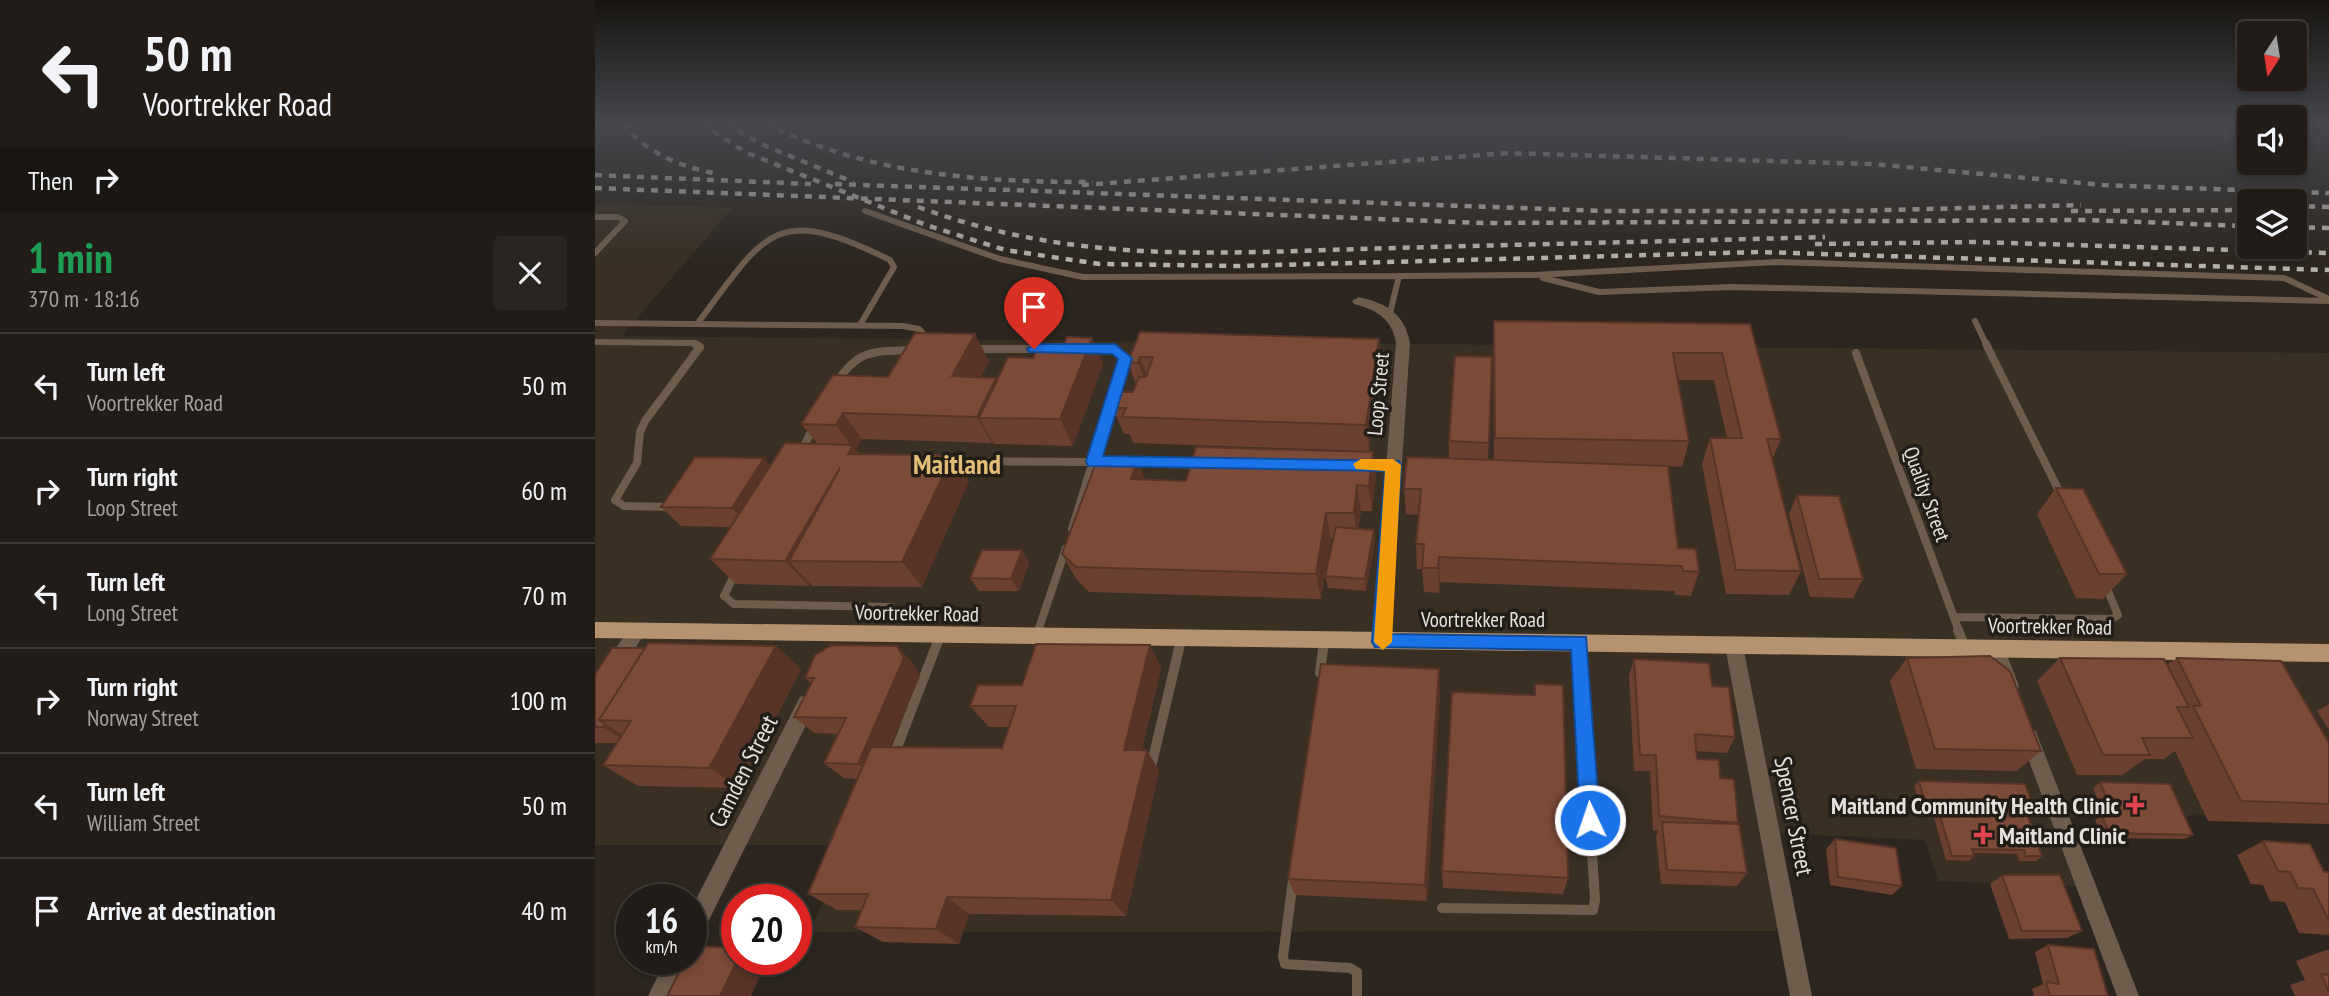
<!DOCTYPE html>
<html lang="en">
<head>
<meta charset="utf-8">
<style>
	:root { --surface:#211c17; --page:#292520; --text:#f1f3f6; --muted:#a2a1a1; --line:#3e3a36 }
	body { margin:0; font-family:"PT Sans Narrow",sans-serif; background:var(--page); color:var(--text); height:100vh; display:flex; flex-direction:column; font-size:26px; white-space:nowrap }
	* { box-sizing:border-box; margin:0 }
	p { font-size:23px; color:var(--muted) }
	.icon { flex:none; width:38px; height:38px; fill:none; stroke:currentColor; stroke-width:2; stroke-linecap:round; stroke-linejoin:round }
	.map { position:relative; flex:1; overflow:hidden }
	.drawer { display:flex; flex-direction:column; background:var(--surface); width:595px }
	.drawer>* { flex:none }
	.hud { background:#211c17; color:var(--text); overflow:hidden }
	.needle { width:46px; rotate:192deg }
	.tools { position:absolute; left:1642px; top:21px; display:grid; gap:14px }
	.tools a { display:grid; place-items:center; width:70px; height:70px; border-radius:7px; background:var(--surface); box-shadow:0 4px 10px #0003,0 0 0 2px var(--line); font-size:35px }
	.speed { position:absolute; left:21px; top:884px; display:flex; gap:14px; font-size:35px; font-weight:700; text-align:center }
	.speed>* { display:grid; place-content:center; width:91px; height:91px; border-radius:50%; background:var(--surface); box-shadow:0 4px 10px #0003,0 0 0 2px var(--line); line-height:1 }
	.speed small { font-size:18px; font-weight:400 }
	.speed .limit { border:10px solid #d22; background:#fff; color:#111 }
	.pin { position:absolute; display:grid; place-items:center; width:60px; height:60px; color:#fff; margin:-72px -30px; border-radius:50% 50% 50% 0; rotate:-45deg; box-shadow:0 0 7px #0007 }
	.pin .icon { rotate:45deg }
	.me { position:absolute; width:77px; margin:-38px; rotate:357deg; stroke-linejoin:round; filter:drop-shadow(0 0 5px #0008) }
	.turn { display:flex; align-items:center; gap:24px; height:147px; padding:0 28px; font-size:32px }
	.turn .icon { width:91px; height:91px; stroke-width:2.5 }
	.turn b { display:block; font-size:49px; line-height:60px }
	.then { display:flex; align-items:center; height:66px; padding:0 28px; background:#0003; gap:14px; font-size:26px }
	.round { display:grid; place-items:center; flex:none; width:74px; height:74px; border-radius:7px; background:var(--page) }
	.head { display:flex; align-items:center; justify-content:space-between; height:119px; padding:0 28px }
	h1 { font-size:42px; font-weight:600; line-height:52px; color:#1e9e55 }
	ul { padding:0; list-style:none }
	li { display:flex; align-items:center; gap:21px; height:105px; padding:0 28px; border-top:2px solid var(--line) }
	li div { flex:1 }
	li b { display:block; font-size:26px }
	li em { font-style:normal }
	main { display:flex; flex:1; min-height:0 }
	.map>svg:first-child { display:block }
	.built { fill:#392f23 }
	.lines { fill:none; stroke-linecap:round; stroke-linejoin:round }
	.lane-far2 { stroke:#6e5d4d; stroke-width:6 }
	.lane-far1 { stroke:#6e5d4d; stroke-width:8 }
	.lane { stroke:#6e5d4d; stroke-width:10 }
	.street { fill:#6e5d4d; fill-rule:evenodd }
	.primary { fill:#b59270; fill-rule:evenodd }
	.rail { stroke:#b5b1ab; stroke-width:4.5; stroke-dasharray:7 7; stroke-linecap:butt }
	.wall { fill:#6b4030 }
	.shaded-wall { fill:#573427 }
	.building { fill:#7c4a38; stroke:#573427; stroke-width:2 }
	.route { fill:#1a73e8; stroke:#114b97; stroke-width:2 }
	.slow { fill:#f59e0b }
	.health-dot { fill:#e0444e; stroke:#221d16; stroke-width:2.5 }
	.labels { text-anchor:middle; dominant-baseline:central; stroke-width:7; stroke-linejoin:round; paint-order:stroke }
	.street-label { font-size:21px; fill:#e5e2dd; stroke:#221d16 }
	.near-street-label { font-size:24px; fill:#e5e2dd; stroke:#221d16 }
	.near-poi-label { font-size:24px; font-weight:bold; fill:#e5e2dd; stroke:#221d16; text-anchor:end }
	.district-label { font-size:28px; font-weight:bold; fill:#e1bd75; stroke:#221d16 }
</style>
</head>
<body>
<main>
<section class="drawer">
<div class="hud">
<div class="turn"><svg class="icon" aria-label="left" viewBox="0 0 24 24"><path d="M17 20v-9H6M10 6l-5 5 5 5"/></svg><div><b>50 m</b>Voortrekker Road</div></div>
<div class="then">Then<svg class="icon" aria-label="right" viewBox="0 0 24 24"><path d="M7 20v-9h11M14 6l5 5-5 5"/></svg></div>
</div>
<div class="head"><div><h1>1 min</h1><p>370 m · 18:16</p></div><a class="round"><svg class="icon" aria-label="close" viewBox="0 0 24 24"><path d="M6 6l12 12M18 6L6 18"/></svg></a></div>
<ul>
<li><svg class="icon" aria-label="left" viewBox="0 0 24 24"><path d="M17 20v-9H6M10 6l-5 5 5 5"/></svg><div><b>Turn left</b><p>Voortrekker Road</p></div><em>50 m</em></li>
<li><svg class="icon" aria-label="right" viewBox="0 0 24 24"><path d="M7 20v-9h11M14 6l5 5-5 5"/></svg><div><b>Turn right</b><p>Loop Street</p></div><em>60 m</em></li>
<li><svg class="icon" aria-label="left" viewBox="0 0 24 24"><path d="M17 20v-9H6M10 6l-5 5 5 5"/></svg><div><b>Turn left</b><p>Long Street</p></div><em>70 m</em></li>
<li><svg class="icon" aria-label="right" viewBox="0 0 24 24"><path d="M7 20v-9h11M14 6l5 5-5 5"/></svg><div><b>Turn right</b><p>Norway Street</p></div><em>100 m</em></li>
<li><svg class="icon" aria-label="left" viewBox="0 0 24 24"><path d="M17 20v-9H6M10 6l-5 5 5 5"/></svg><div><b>Turn left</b><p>William Street</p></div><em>50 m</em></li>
<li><svg class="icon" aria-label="arrive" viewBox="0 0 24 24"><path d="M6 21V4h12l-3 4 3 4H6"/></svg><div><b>Arrive at destination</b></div><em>40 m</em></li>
</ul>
</section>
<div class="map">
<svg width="1734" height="996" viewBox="0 0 1734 996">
	<rect width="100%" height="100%" fill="#2c261f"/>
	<path class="built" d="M585,123H1654V135L1619,147L1022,132L981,135Z
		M0,203L137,208L27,336L1734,353V813L1465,818L1490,887L1343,881L1330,840L1176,833L1195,931L215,932L252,845H0Z"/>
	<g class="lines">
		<path class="lane-far2" d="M270,211L405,259L488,277L804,276L795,313
			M0,217H23L30,221L0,253
			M804,276L939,275L1181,262L1689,278L1734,299
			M948,278L1004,292L1137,287L1734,301
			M1380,321L1392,346
			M0,323L308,326L324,329L333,339
			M102,324C171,233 178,202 295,260L299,267L265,325
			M0,342L97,343L103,346"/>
		<path class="lane-far1" d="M1391,344L1467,497
			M380,349H451
			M1261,353L1364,631
			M241,384C262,349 280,351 318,350
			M206,452L219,426
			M353,461L501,462
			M532,462L606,463
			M770,465H798
			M75,507L29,506L20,500L42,463L45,432L50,421L105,347L100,344
			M477,529L530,358L520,349H492
			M141,571L129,596L139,604L296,607
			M1359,617L1517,619L1523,615L1510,584
			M443,631L471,548"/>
		<path class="lane" d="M1363,630L1370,648
			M442,635L444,630
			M725,673L729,641
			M299,755L345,636
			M557,763L586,640
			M698,880L688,957L690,964L755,968L762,972V996
			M847,908L998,910L1000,900L984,643"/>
		<path class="street" d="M1720,123H1734V128L1721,125Z
			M764,297C791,303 810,314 815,343L795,642L792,647L786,650L780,647L777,642L801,343C797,319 782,310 759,304L757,301Z
			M42,623L48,626L51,631L48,636L7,701L0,703V679L36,626Z
			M1139,638L1145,641L1148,646L1217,996H1195L1130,646L1133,641Z
			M1401,640L1407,642L1424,686L1421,692L1415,694L1409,692L1392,648L1395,642Z
			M212,695L219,697L221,703L219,709L104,940L96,943V909L205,697Z
			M1434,728L1441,731L1443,737L1544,996H1522L1425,737L1427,731Z
			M71,959H94L76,996H53Z"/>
		<path class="primary" d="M0,622L1734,644V662L0,638Z"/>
		<path class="rail" d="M28,123C52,154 85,166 122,174
			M106,123L150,152L331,225L410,250L505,264L645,266L1165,252L1734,270
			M131,123L166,144L258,182
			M170,123C273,175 385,182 498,182
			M0,175L216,184
			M240,184L1012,211H1254L1486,205
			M487,185L913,153L1277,164L1509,185L1734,193
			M0,188L888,223L1488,220L1654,226
			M1699,206L1734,207
			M323,207C487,267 630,252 800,248C943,244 1087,241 1230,237
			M1476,211L1654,210
			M1699,227L1734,228
			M1220,244L1382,242L1734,253"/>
	</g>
	<path class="wall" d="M899,321L1155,324L1186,439L1177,460L1206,571L1194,595L1131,594L1107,464L1115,438H1132L1119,380H1083L1094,441L1087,467L1073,466L1083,548L1104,572L1096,596L1080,595L1079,591L845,582L844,593L829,592L827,569H822L821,544L824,515L811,514L809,489L854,458V441L897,357L893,459L899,460L898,348Z
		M545,332L786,366L774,451L538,443L535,434H529L518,408L538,392L541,385L533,362Z
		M394,361L386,377L401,378L402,379L508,364L478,446L399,444L398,442L397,443L267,439L261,449L265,454L358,455L374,481L327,587L217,586L215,583L214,586L141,584L115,559L136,527L86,526L66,507L176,466L223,444L206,424L293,377Z
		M778,452L781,478L777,511H766L763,529L779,530L780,543L771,591L733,588L730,576L739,538H736L726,599L494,592L481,579L467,554L542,461L550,479L591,481Z
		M1461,488L1532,574L1508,599L1481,598L1442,514Z
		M1202,495L1268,579L1258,598L1215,597L1194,514Z
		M427,550L434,563L424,591H384L375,578Z
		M555,645L566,668L547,750H552L564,771L531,916L374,914L364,944L288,942L260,927L267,910H242L213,894L262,779L249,778L229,763L243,734L219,733L199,717L216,683L210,678L302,646L318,664L325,676L295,747L407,748L414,727H394L375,706L427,685Z
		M181,646L206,669L145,788L43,786L8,765L21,743H0V674Z
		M1312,658L1446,751L1422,771L1321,769L1295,681Z
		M1465,658L1572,665L1582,658L1734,743V824L1613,821L1580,751L1569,759H1550L1527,775H1482L1442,681Z
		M1039,659L1117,686L1140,737L1132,753L1101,751L1102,759L1125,778L1143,823L1142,824L1152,873L1142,886L1066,884L1061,836L1063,831L1058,830L1055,771H1039L1034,676Z
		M940,684L973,878L968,894L848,888L847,871L939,695Z
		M845,691L832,901L700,895L693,879Z
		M1734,704V730L1722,711Z
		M1324,781L1440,811L1433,816L1447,856L1441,861H1424L1422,854L1378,853L1379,856L1374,861L1351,860L1337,811H1326L1319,786Z
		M1505,782L1598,835L1590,839L1507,838L1500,820L1507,816H1510L1498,788Z
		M1240,839L1307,886L1297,895L1235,885L1231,849Z
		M1668,841L1729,872H1734V935L1704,933L1690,902L1675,901L1668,885L1656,884L1642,855Z
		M1407,875L1487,931L1472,938L1414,939L1395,884Z
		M1453,945L1513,996H1439L1437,989L1448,984L1440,952Z
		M1731,950H1734V996H1700L1695,985L1710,980L1701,961Z"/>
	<path class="shaded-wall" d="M380,334L394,361L372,403L357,376Z
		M497,338L508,364L478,446L465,419Z
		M784,339L786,366L774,451L771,425Z
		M545,357L555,383L553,389L543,363Z
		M401,378L415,404L384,418L398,442L397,443L382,417Z
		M248,413L267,439L261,449L278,471L253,454L257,447L241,425Z
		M778,452L781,478L777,511L774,486Z
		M358,455L374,481L327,587L307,562Z
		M169,458L186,477L155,527L137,508Z
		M542,461L553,487L536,479Z
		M245,468L194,561L215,583L214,586L190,561Z
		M762,485L766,511L762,538L759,513Z
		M731,513L736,538L726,599L721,574Z
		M779,530L780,543L771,591L770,579Z
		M427,550L434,563L424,591L416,579Z
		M844,557L845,582L844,593L843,568Z
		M555,645L566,668L542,771L529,750Z
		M181,646L206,669L145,788L114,768Z
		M302,646L318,664L325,676L282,779L263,764Z
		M844,669L845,691L832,901L830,885Z
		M10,724L36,740L34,743L8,727Z
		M552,750L564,771L531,916L516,900Z
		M352,897L374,914L364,944L341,929Z
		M143,959H173L156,996H125Z"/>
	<path class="building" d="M899,321L1155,324L1186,439H1172L1206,571L1141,570L1115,438H1147L1127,353H1078L1094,441L900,438Z
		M545,332L784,339L771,425L527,417L531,408H518L524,392H538L544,377H551L558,357H545L543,363L533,362Z
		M320,333L380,334L357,376L401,378L382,417L248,413L241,425L206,424L238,375L293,377Z
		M472,337L497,338L465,419L384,418L413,357L438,358L444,344H469Z
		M860,356L897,357L894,443L854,441Z
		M190,443L258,445L253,454L358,455L307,562L194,561L245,468L190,561L115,559Z
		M601,447L778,452L774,486L762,485L759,513H731L721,574L481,567L467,554L502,460L542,461L536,479L591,481Z
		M100,457L169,458L137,508L66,507Z
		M812,457L1073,466L1083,548L1101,549L1104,572L1088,571L1087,566L844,557L843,568H827L829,544H821L826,489H809Z
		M1461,488L1488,489L1532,574H1504Z
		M1202,495L1244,496L1268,579H1224Z
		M741,527L779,530L770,579L730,576Z
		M387,550H427L416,579L375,578Z
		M53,643L181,646L114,768L8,765L36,721L4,720Z
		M441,644L555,645L529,750H552L516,900L352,897L341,929L260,927L273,894H213L276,747L407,748L421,706H375L383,685H427Z
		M237,645L302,646L309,658L263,764L229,763L251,718L199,717L219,678H210L220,655Z
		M17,648H50L4,720L10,724L8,727H0V674Z
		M1395,656L1415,671L1446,751L1340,749L1312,658Z
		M1465,658L1569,659L1594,707H1582L1598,738H1547L1555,755H1508Z
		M1582,658L1686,661L1734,743V804L1646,801L1598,706H1606Z
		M1039,659L1114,663L1117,686L1134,687L1140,737L1100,734L1102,759L1124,760L1125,778L1139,779L1143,823L1064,816L1061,755H1045Z
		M726,664L844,669L830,885L693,879Z
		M940,684L968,685L973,878L847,871L857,692L940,695Z
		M1324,781L1430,784L1440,811H1431L1447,856H1431L1429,850L1377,849L1379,856H1357L1342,806H1331Z
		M1505,782L1575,784L1598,835L1514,833L1507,816H1519Z
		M1067,822L1144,824L1152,873L1072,870Z
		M1240,839L1301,848L1307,886L1243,877Z
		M1668,841L1715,844L1729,872H1734V921L1718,889L1703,888L1695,872L1683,871Z
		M1407,875H1465L1487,931H1427Z
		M1453,945L1499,949L1513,996H1455L1451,982L1464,984Z
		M98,946L142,948V959H143L125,996H72L91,959H96V949Z
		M1726,974L1734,975V992Z"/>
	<linearGradient id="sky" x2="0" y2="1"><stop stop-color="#181511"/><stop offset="0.47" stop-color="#45474d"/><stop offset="1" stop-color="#45474d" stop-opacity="0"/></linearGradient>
	<rect width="1734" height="262" fill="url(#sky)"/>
	<path class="route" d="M439,344H520L537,358L508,456L804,461L806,465L795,634L991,637L1005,820L1002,827L995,830L988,827L985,820L976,650L780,647L777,642L790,471L493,466L491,461L523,359L517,354L434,352L432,349Z"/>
	<path class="slow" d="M766,459H798L806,465L797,642L788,650L779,642L790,471L761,469L758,464Z"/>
	<g class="health-dot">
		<path d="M1536.5 794.5h7v7h7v7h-7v7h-7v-7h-7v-7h7z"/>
		<path d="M1384.5 824.5h7v7h7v7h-7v7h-7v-7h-7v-7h7z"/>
	</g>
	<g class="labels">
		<g class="street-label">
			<text transform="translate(783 394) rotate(-85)">Loop Street</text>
			<text transform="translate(1332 494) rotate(70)">Quality Street</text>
			<text transform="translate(322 613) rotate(1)">Voortrekker Road</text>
			<text x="888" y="619">Voortrekker Road</text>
			<text transform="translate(1455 626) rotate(1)">Voortrekker Road</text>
		</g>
		<g class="near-street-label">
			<text transform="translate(148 771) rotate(-63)">Camden Street</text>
			<text transform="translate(1199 816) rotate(79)">Spencer Street</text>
		</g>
		<g class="near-poi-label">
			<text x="1524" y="805">Maitland Community Health Clinic</text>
			<text x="1404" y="835" text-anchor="start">Maitland Clinic</text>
		</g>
		<g class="district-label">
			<text x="362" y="463">Maitland</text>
		</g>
	</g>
</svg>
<div class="tools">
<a><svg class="needle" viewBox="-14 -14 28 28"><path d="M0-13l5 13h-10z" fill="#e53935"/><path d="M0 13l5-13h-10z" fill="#a2a1a1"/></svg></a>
<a><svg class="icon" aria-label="sound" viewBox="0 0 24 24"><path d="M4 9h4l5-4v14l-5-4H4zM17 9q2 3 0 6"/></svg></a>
<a><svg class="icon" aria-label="layers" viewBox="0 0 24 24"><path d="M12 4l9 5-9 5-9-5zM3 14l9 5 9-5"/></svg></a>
</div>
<div class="speed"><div>16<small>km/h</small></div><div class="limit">20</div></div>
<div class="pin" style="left:439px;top:349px;background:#d93025"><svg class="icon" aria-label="arrive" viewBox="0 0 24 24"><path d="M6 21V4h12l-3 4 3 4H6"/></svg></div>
<svg class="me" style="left:995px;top:820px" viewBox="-20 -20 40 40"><circle r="17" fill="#1a73e8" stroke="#fff" stroke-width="3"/><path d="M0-11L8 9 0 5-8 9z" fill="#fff"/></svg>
</div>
</main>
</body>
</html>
